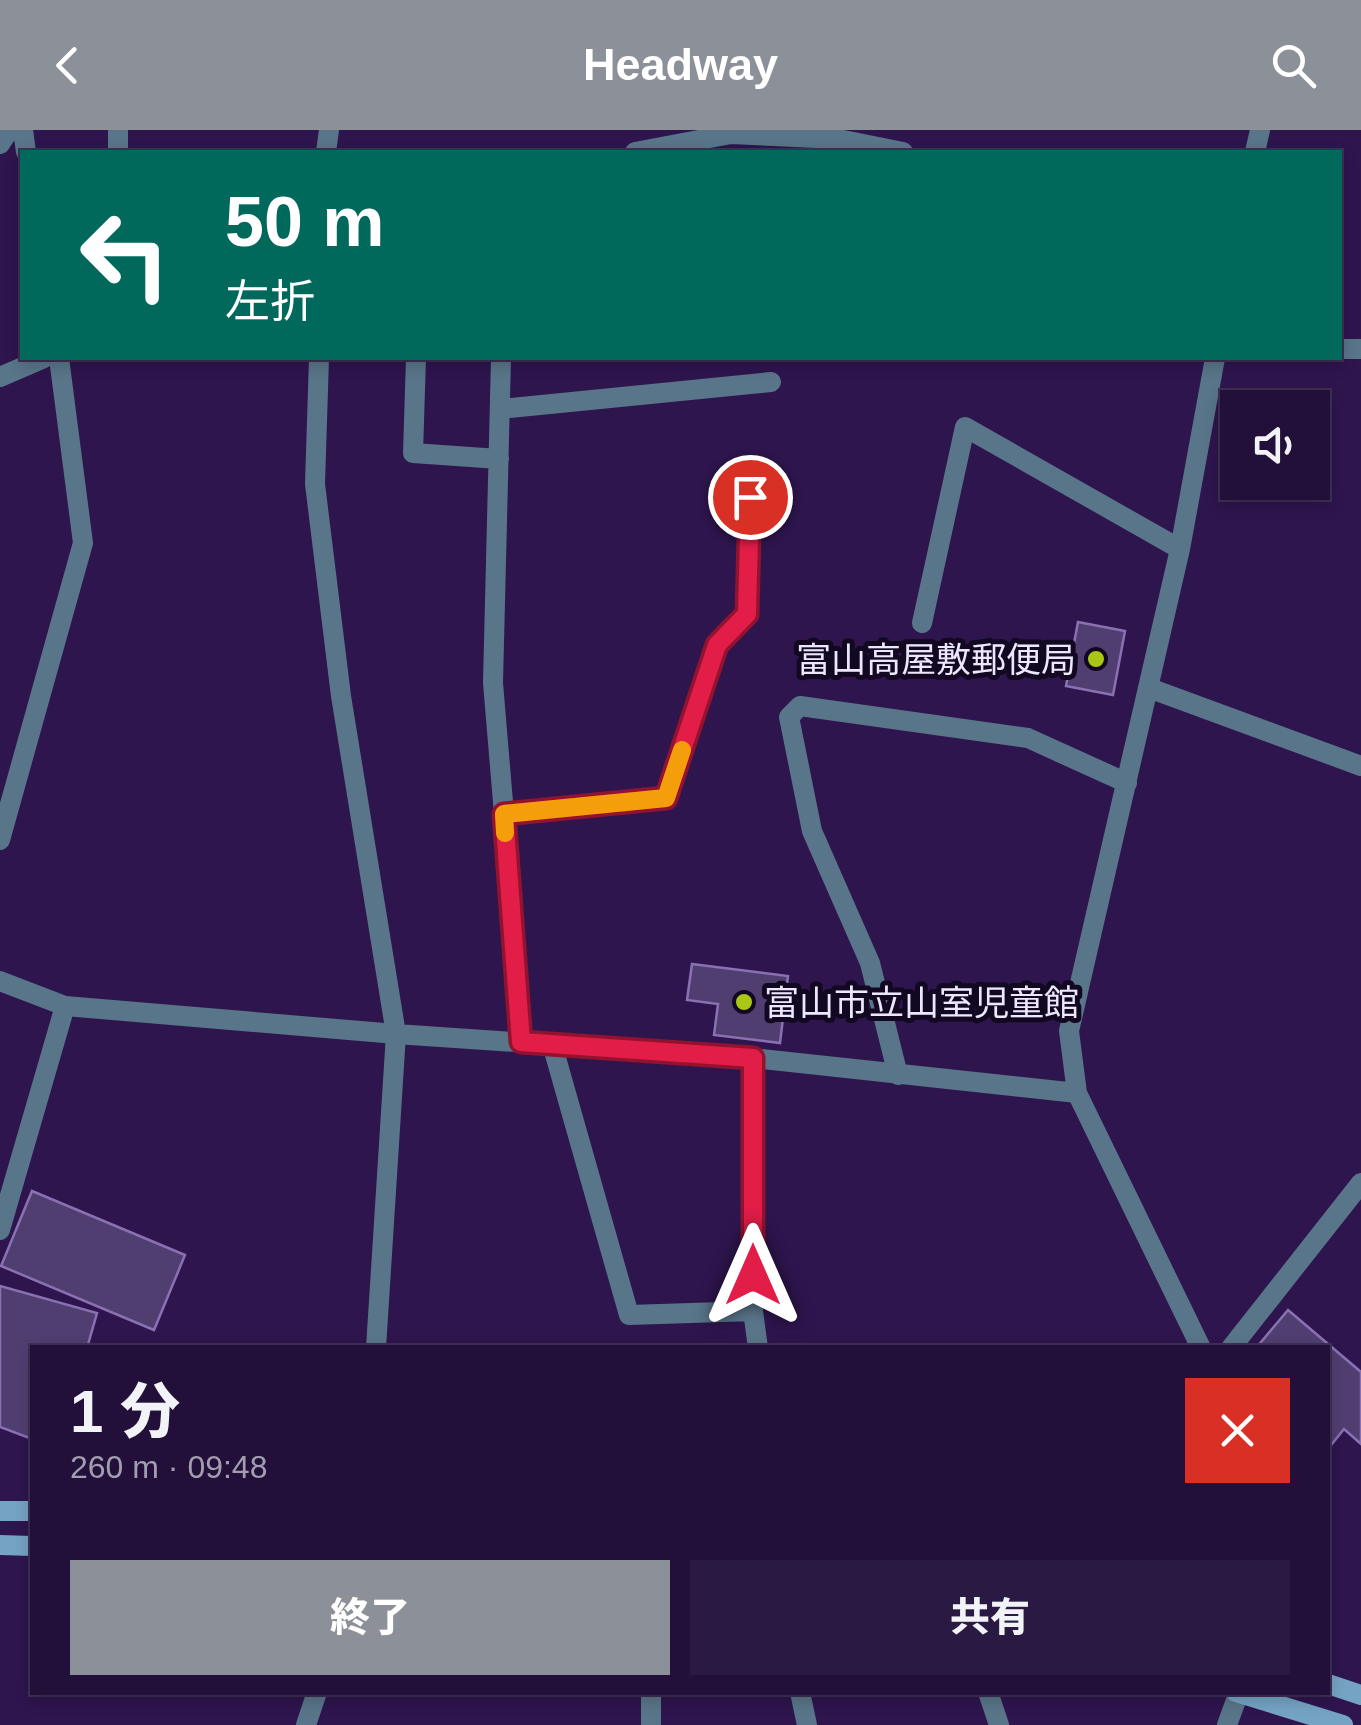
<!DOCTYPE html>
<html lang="ja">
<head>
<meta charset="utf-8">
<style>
	:root { --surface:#22103a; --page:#2a1942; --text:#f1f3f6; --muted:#a29daf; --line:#3f3054; --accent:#8c9099 }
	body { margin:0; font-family:Arial,"Noto Sans JP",sans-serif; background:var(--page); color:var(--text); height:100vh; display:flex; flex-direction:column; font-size:38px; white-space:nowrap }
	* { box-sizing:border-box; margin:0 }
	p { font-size:32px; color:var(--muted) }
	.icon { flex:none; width:55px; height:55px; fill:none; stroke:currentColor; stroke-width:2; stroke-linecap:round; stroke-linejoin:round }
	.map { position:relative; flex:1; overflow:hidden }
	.side { position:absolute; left:30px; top:1215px; width:1300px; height:350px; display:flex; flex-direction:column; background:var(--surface); border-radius:0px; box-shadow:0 5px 15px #0003,0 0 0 2px var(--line) }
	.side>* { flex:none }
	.guide { position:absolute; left:20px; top:20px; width:1322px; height:210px; border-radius:0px; box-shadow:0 5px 15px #0003,0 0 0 2px var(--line); background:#00695c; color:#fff; overflow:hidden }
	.fabs { position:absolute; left:1220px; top:260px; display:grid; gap:20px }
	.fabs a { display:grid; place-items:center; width:110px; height:110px; border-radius:0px; background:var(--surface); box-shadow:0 5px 15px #0003,0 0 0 2px var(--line); font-size:50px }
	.pin { position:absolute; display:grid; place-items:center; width:85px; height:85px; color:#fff; margin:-42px; border:5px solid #fff; border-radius:50%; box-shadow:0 2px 10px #0007 }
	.me { position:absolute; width:110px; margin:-55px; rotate:0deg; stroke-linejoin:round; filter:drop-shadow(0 0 8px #0008) }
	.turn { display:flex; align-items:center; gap:35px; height:210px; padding:0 40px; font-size:45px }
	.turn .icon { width:130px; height:130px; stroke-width:2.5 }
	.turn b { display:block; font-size:70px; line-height:85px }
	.round { display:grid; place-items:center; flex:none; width:105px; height:105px; border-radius:0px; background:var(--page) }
	.head { display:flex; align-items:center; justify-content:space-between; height:170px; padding:0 40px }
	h1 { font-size:60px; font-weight:800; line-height:75px }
	.action { display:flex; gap:20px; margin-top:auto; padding:20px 40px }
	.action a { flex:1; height:115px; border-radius:0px; background:var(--accent); color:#fff; font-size:40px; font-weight:800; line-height:115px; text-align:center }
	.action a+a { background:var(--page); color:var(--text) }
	header { display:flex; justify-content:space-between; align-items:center; height:130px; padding:0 40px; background:var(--accent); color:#fff; font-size:45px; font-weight:800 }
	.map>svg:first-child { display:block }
	.building { fill:#513e71; stroke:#8971b3; stroke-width:2.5 }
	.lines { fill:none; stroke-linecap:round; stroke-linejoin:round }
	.street { stroke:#597589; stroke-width:20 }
	.secondary { stroke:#75a3c3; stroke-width:20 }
	.route-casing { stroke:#92132f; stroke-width:25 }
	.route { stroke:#e11d48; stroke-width:18 }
	.slow { stroke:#f59e0b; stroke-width:18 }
	.poi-dot { fill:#aac718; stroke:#120821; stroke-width:4 }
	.labels { text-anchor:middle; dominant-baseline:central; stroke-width:10; stroke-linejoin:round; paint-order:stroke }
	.poi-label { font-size:35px; fill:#ede7fd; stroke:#120821; text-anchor:end }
</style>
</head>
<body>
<header><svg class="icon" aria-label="back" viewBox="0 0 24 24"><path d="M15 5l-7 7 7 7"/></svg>Headway<svg class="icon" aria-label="search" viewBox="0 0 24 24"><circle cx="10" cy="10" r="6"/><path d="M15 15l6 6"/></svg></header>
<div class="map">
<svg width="1361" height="1595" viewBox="0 0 1361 1595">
	<rect width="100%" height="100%" fill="#2e154e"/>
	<path class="building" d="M1078,492L1125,501L1113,565L1066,556Z
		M692,834L788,846L780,913L714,905L718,874L687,870Z
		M32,1061L185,1125L154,1200L1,1136Z
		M0,1156L97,1183L87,1218H32V1309L0,1297Z
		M1288,1180L1361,1242V1314L1344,1299L1328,1319V1218H1256Z"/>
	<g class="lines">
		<path class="street" d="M23,0L26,22
			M0,14L9,0
			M118,22V0
			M326,22L329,0
			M635,22L731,4L838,9L903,22
			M1255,22L1260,0
			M1340,219H1361
			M319,228L315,354L341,566L396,904L376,1218
			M416,228L413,323L499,329
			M501,228L493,553L504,684
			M0,247L44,228
			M500,279L771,252
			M922,493L965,297L1180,419
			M1149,558L1361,636
			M0,710L83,413L59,228
			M0,851L65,876L396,904L753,928L1077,963
			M521,912L504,684L666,668L717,515L747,484L750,367
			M552,914L629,1185L753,1181L758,1218
			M753,928V1181
			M898,945L870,833L812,701L789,587L800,576L1028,608L1127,653
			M0,1100L65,876
			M1201,1218L1077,963L1069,901L1180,419L1215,228
			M1231,1218L1361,1053
			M800,1562L807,1595
			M988,1562L999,1595
			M306,1595L317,1562
			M651,1595V1562
			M1227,1595L1239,1562"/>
		<path class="secondary" d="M0,1381H32
			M0,1415L32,1416
			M1328,1554L1361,1565
			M1236,1562L1343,1595"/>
	</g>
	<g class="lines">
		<g class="route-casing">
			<path id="route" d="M750,367L747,484L717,515L666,668L504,684L521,912L753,928V1145"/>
		</g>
		<use href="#route" class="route"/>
		<path class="slow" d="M505,703L504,684L666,668L682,620"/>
	</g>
	<g class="poi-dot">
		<circle cx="1096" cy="529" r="10"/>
		<circle cx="744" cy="872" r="10"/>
	</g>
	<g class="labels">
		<g class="poi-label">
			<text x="1076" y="529">富山高屋敷郵便局</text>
			<text x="764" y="872" text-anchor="start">富山市立山室児童館</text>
		</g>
	</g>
</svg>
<div class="fabs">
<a><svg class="icon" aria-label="sound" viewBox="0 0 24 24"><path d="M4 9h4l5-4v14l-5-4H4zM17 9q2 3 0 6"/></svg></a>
</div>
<div class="pin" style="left:750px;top:367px;background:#d93025"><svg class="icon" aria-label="arrive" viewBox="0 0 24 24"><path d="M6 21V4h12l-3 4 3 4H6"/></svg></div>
<svg class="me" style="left:753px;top:1145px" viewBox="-20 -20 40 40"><path d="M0-17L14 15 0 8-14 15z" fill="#e11d48" stroke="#fff" stroke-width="4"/></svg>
<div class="guide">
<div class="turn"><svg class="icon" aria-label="left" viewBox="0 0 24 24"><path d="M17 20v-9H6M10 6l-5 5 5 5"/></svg><div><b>50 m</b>左折</div></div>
</div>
<section class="side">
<div class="head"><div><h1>1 分</h1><p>260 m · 09:48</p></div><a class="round" style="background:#d93025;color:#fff"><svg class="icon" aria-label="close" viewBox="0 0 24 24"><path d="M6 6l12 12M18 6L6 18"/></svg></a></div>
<div class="action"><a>終了</a><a>共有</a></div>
</section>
</div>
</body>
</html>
